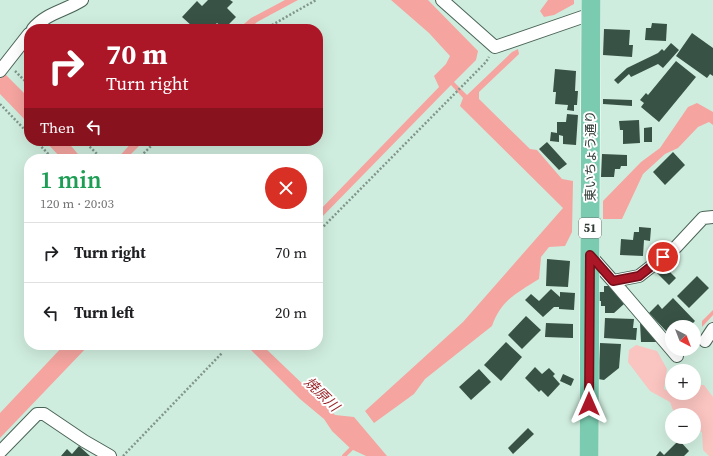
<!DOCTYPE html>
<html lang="en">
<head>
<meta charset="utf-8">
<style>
	:root { --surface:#fff; --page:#f6f6f6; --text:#202124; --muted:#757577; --line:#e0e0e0 }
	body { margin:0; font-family:"Source Serif 4","Noto Sans JP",serif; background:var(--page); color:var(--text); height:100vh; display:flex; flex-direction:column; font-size:15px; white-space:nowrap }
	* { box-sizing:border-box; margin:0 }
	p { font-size:13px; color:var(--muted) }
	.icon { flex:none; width:22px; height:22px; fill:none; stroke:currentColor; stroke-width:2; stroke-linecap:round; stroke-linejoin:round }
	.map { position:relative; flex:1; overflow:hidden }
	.drawer { position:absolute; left:24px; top:154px; width:299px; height:196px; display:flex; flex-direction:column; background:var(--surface); border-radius:16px; box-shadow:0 4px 16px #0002 }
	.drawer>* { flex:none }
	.top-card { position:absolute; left:24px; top:24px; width:299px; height:122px; border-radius:16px; box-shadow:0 4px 16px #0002; background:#ac1727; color:#fff; overflow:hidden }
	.needle { width:26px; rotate:138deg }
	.fabs { position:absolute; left:665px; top:320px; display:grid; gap:8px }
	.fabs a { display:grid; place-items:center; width:36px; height:36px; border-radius:50%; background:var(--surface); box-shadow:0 4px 16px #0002; font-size:20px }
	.pin { position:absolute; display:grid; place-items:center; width:34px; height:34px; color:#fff; margin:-17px; border:2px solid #fff; border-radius:50%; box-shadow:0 1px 4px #0007 }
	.me { position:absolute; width:44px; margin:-22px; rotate:0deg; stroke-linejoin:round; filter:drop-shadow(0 0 3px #0008) }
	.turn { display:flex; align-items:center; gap:14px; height:84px; padding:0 16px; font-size:18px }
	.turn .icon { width:52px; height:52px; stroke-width:2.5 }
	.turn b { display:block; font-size:28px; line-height:34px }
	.then { display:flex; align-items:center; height:38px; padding:0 16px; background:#0003; gap:8px; font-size:15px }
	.round { display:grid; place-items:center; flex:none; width:42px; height:42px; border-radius:21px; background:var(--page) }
	.summary { display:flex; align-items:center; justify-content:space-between; height:68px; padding:0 16px }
	h1 { font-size:24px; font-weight:600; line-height:30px; color:#1e9e55 }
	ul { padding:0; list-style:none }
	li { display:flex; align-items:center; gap:12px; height:60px; padding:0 16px; border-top:1px solid var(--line) }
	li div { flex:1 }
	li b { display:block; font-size:15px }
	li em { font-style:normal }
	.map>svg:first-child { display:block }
	.green { fill:#fac4c0 }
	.water { fill:#f5a49f }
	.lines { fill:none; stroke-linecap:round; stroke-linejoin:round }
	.stream { stroke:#f5a49f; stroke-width:4 }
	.building { fill:#385245 }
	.street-casing { stroke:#4a6457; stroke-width:14 }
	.primary-casing { stroke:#fff; stroke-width:20 }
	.path { stroke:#81968c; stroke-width:2.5; stroke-dasharray:2 2; stroke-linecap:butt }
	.street { stroke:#fff; stroke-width:12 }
	.primary { stroke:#7acbaf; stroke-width:19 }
	.route-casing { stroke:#700f19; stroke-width:10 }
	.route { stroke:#ac1727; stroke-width:7 }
	.labels { text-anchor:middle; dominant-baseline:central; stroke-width:4; stroke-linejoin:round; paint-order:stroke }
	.shield { fill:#fff; stroke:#6d7672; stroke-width:1 }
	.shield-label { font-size:12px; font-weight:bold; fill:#2f3b35 }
	.street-label { font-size:13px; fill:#2f3b35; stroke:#fff }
	.water-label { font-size:14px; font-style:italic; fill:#99252a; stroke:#fff }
</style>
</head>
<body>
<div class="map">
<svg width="713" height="456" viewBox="0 0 713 456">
	<rect width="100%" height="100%" fill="#cfedde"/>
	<path class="green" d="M636,345L657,351L667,369L664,389L672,393H694V385H704L713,397V456H709L703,450L702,432L694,428V415H675L670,402L650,391L628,362L629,350Z"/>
	<path class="water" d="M285,0H298L257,22L250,29H238L251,18Z
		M391,0H428L478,51L476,60L454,82L467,95L512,52L518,49L519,54L479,92V99L530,149L537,150L562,179L573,181L572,232L565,246L549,247L541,257L539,279C517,293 501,300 492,326L425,379L414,394L374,423L365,411L463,322L563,208L460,106L463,98L451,85L318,221V212L439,87L434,76L446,64L450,56L429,33Z
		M548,0H574V4L554,15L544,17L540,11Z
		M4,73L29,98V124L0,94V79Z
		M697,103L713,112V125L709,122L698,127L678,148L665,154L643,174L622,219H603V201L641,162L660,148L688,107Z
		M45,141H67L82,159H62Z
		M133,141H144L126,159H117Z
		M713,310V315L702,327V321Z
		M64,345H89L0,438V413Z
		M246,345H262L335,415L354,417L387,456H366L351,449L332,431L324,419L300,399Z"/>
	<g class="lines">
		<path class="stream" d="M344,456L354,446"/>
	</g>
	<path class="building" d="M208,0H230L233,2L227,8L236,17L224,29L217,23L211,29H200L194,24L192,26L182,17L197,1L202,6Z
		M652,23L667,24L666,41L645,40L646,28H651Z
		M604,29L630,30L629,45H633L632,57L603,55Z
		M692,33L713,48V76L710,74L707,78L676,56Z
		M671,43L679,50L663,68L658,64L631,77L629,74L618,84L614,80L627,68L658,53L662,49L664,51Z
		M676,61L696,77L659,122L641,107L644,103L640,100L646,93L648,95Z
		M555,69L576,71L575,91H578L577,105H574V111L567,110L568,105L555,104L556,92H553Z
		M603,99L632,100V106L603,104Z
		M567,114L578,115L576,145L563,144V136L559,135V142L550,141L551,132L557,133V122H566Z
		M639,120L640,143L623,144V130H620L619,121Z
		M652,127V142H644V128Z
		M547,142L567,164L559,170L539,149Z
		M673,152L685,165L665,185L653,172Z
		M602,154L627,155V166H621L620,169H615L614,177H601Z
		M639,227L651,228L650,241L644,240L643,256L620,255L621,239L633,240L634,232H639Z
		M547,259L570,261L568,287L546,286Z
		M664,266L676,278L669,285L657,273Z
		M697,276L709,288L689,308L677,296Z
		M604,286H609L624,304L614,313H605V306H601V301H598V292H604Z
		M551,289L560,297V292L575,293L574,310L559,309V307H554L543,317L525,300L531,294L539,301Z
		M673,298L695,321L689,327L673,326L667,332L649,313L658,304L662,309Z
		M526,316L541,330L522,349L508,335Z
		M605,318L634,319L633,328H637L636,340L604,338Z
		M640,322L657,342H641Z
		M546,323L573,324V338L545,337Z
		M506,342L522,357L501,381L484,365Z
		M600,343L621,344L619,368L604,380L598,379Z
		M535,367L542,374L549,368L555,374L553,376L560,384L548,397L541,390L539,392L525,378Z
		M479,369L491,382L471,400L459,387Z
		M563,374L574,379L571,386L560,381Z
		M528,428L534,434L513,454L508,448Z
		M679,440L689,451L684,456H656L660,451L664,455Z
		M79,446L90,456H61L67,449L72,454Z"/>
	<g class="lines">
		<g class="street-casing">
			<path id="street" d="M442,0L495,47L591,14
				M33,29C46,13 65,11 82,0
				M0,71L29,34
				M590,255L613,281L639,276L676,247L703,218L713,217
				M613,281L677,356
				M705,341L713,329
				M0,452L37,414H44L84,441L110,456"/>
		</g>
		<g class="primary-casing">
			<path id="primary" d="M589,456L591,0"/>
		</g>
		<path class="path" d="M265,29L316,0
			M15,71L29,85
			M0,104L29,134
			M36,141L53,159
			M84,141L102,159
			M138,159L156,141
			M318,232L486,62L489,57
			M123,456L222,353"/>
		<use href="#street" class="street"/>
		<use href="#primary" class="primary"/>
	</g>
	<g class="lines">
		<g class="route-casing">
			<path id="route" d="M589,404L590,255L613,281L639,276L663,257"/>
		</g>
		<use href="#route" class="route"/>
	</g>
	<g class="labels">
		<rect class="shield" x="579" y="218" width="22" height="20" rx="3"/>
		<g class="shield-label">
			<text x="590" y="228">51</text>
		</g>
		<g class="street-label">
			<text transform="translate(590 156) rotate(-90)">東いちょう通り</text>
		</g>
		<g class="water-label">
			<text transform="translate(322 394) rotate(44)">焼原川</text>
		</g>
	</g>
</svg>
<div class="fabs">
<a><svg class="needle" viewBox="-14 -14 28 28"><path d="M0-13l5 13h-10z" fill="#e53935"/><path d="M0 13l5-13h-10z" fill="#757577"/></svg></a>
<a>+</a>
<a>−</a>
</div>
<div class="pin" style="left:663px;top:257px;background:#d93025"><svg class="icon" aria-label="arrive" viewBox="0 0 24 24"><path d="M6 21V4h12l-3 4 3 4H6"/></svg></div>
<svg class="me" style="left:589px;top:404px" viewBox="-20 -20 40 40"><path d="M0-17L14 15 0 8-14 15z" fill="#ac1727" stroke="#fff" stroke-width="4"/></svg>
<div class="top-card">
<div class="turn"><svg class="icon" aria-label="right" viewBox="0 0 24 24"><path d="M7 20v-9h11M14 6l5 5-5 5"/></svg><div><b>70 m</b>Turn right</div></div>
<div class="then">Then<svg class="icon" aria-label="left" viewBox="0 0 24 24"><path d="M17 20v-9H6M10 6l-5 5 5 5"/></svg></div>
</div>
<section class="drawer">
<div class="summary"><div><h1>1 min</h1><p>120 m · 20:03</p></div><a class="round" style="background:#d93025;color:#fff"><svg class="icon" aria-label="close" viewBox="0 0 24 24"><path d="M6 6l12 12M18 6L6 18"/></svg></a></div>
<ul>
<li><svg class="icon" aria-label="right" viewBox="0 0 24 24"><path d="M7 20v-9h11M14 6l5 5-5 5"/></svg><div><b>Turn right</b></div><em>70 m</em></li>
<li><svg class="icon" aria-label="left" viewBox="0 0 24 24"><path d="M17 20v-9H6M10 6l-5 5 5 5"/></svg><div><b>Turn left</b></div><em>20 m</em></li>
</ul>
</section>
</div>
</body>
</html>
